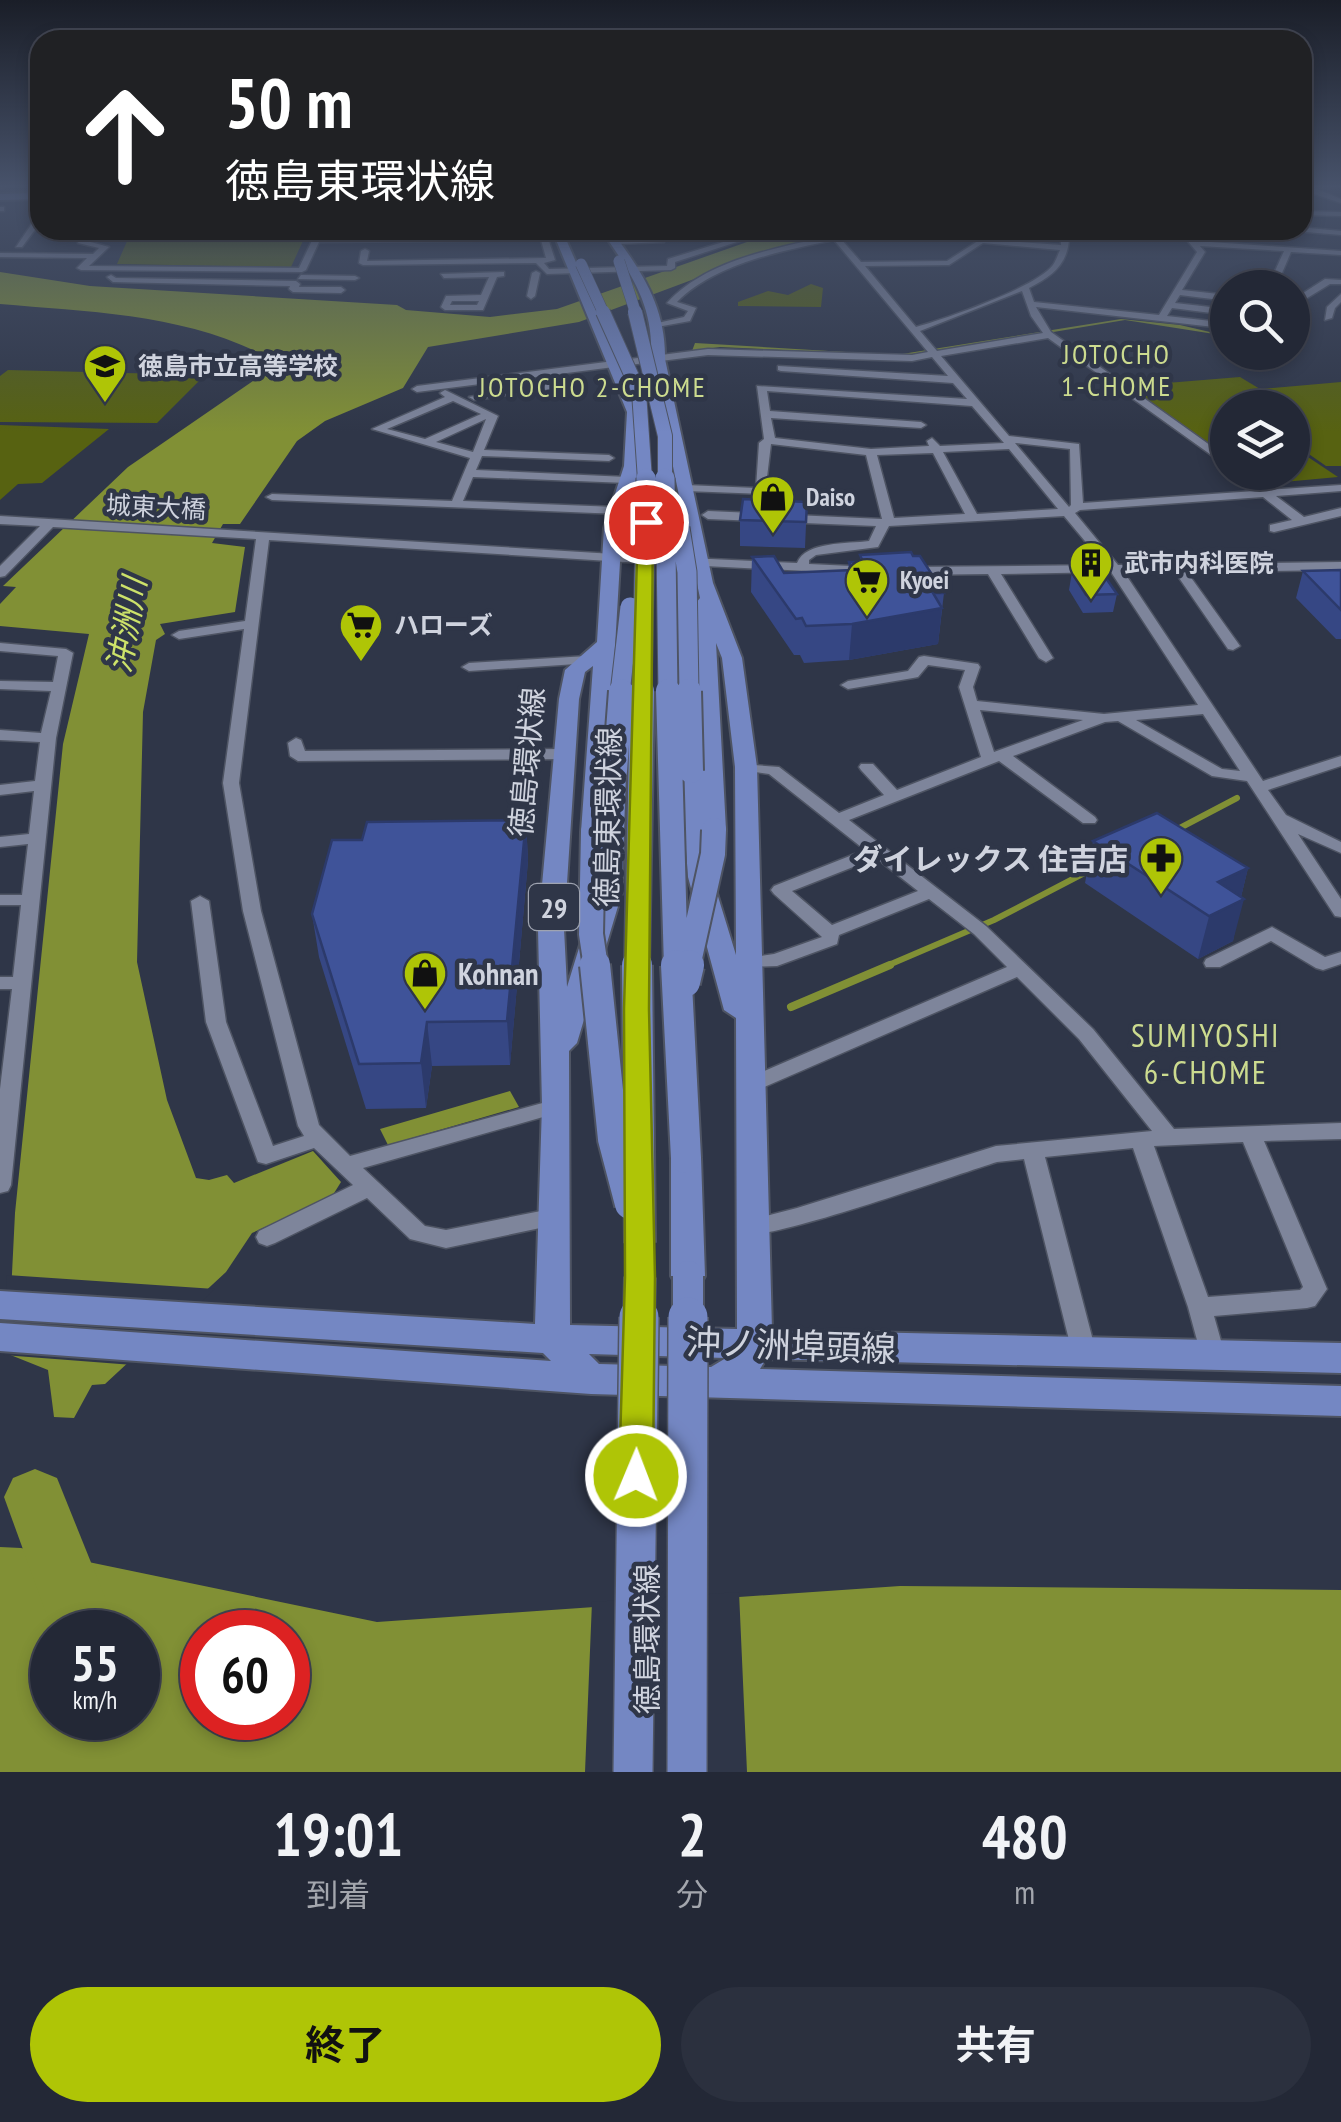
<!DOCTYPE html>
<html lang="ja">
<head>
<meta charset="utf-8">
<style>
	:root { --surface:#232836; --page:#2b303e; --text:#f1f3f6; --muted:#a3a6ad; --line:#404451; --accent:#afc506 }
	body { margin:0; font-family:"PT Sans Narrow","Noto Sans JP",sans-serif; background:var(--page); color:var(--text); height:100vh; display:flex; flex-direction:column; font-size:38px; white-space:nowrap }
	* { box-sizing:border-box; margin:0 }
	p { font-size:32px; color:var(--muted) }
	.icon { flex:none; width:55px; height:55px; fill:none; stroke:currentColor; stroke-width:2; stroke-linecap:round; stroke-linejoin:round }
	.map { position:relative; height:1772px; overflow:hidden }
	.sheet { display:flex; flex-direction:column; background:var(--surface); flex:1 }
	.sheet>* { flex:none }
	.hud { position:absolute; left:30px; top:30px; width:1282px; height:210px; border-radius:30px; box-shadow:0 5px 15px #0003,0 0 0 2px var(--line); background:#202124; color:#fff; overflow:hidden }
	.tools { position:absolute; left:1210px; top:270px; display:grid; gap:20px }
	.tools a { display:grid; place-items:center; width:100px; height:100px; border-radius:50%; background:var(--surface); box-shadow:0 5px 15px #0003,0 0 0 2px var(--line); font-size:50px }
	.speed { position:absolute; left:30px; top:1610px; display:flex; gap:20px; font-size:50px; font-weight:700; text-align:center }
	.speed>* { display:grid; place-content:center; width:130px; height:130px; border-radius:50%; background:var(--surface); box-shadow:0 5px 15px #0003,0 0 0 2px var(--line); line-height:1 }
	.speed small { font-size:25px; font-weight:400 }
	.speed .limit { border:15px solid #d22; background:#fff; color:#111 }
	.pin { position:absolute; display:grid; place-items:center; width:85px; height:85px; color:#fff; margin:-42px; border:5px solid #fff; border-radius:50%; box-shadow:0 2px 10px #0007 }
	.me { position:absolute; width:110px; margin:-55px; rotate:1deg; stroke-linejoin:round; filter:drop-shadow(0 0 8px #0008) }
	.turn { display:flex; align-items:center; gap:35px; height:210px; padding:0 30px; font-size:45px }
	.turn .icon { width:130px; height:130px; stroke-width:2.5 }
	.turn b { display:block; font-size:70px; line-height:85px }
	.eta { display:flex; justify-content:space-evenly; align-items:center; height:170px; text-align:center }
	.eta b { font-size:60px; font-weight:700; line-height:70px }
	.button { display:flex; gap:20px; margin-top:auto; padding:20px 30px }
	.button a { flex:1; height:115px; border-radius:60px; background:var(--accent); color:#111; font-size:40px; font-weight:700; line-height:115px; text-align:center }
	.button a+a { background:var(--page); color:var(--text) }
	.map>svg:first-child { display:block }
	.green { fill:#576211 }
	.water { fill:#819035; fill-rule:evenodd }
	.pier { fill:#2f3648 }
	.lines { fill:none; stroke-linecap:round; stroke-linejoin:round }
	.stream-far1 { stroke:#819035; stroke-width:6 }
	.stream { stroke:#819035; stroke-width:8 }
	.river { fill:#819035; fill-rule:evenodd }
	.minor-casing { stroke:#4e5463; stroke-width:3 }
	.major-casing { stroke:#4e5463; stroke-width:4 }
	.minor { fill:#7e859b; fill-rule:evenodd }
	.major { fill:#7487c3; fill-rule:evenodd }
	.major-bridge-far5-casing { stroke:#4e5463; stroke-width:12; stroke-linecap:butt }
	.major-bridge-far4-casing { stroke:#4e5463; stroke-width:16; stroke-linecap:butt }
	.major-bridge-far3-casing { stroke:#4e5463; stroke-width:21; stroke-linecap:butt }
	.major-bridge-far2-casing { stroke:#4e5463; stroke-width:28; stroke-linecap:butt }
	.major-bridge-far1-casing { stroke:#4e5463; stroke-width:34; stroke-linecap:butt }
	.major-bridge-casing { stroke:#4e5463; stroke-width:42; stroke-linecap:butt }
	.major-bridge-far5 { stroke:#7487c3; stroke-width:11 }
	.major-bridge-far4 { stroke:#7487c3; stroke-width:14 }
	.major-bridge-far3 { stroke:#7487c3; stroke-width:19 }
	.major-bridge-far2 { stroke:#7487c3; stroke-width:24 }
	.major-bridge-far1 { stroke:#7487c3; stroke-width:30 }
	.major-bridge { stroke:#7487c3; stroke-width:39 }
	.wall { fill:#364784 }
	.shaded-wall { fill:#2c3a6b }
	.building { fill:#3f5399; stroke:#2c3a6b; stroke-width:2.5 }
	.route { fill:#afc506; stroke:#728004; stroke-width:2.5 }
	.labels { text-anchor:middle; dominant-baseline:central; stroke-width:9; stroke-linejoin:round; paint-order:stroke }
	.far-poi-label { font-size:25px; font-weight:bold; fill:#cfd3de; stroke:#2f3648; text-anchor:start }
	.far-street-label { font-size:25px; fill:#cfd3de; stroke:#2f3648 }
	.far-neighbourhood-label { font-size:28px; letter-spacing:2.5px; fill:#ccdb8f; stroke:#2f3648 }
	.shield { fill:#2f3648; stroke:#9fa4b1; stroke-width:2.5 }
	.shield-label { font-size:28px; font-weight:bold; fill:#cfd3de }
	.street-label { font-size:30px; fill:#cfd3de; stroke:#2f3648 }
	.poi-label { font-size:30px; font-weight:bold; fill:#cfd3de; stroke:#2f3648; text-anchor:end }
	.water-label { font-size:32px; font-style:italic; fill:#cde26a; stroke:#2f3648 }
	.neighbourhood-label { font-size:32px; letter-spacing:2.5px; fill:#ccdb8f; stroke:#2f3648 }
	.near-street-label { font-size:35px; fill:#cfd3de; stroke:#2f3648 }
</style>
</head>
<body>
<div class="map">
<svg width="1341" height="1772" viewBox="0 0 1341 1772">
	<rect width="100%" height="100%" fill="#2f3648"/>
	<path class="green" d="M132,230H308L291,267L117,264Z
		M811,284L823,288L821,307L738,306V302L768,291L788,295Z
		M8,370L205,375L157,423L0,422V376Z
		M1240,377L1260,389L1341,382V466H1326L1293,443L1292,408H1228L1227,458L1130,386Z
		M0,425L109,429L42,483L18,484L0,500Z
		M1293,447L1338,477L1263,484L1248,473L1292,472Z"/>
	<path class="water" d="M781,230H868L822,234L823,236L756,256L579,322L428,347L403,388L325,421L297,441L240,524H223L212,543L245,547L235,612L160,624L165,634L156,640L143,712L137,962L167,1100L196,1178L209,1180L227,1175L234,1183L313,1151L341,1182L331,1198L252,1233L226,1272L105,1384L92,1385L74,1418L54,1417L48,1370L8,1354L15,1213L63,744L89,634L0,626V604L16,587L3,586L128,467L253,381L273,360C190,314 92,312 0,304V272L90,286L397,305L406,310L490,317L557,309Z
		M1121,319L1180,325L1227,336L1125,320L910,356L720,347L692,351L695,343L896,355Z
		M510,1091L519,1107L388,1145L380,1129Z
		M0,1547L21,1548L377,1622L900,1586L1341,1590V1772H0ZM52,1632H138V1718H52ZM202,1632H288V1718H202Z"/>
	<path class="pier" d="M7,1275L215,1289L133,1365L3,1355Z
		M739,1592L747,1772H585L592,1602Z"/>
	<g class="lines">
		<path class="stream-far1" d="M1176,830L1237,798
			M884,967L994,920L1092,869"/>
		<path class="stream" d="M791,1007L890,965"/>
		<path class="river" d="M35,1469L57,1478L119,1632H53L4,1497L13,1478Z"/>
		<g class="minor-casing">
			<path id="minor" d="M2,184H13L0,189Z
				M1341,184V187L1317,189L1341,199V203L1302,190V186Z
				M0,207H4V211H0Z
				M1302,211L1341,212V216L1302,215Z
				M37,216H40V223L22,247H16Z
				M1309,228L1341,231V235L1306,232Z
				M84,230H92L87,241L109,247L89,266L299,268L317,230H325L321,238L544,236L548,238L555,260L544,263L549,269L667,266L668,259L762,230H774L675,262V268L671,270L547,274L536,263L363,265L359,263L361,251L365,249L369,251L367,261L546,258L541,240L319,242L306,270L302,272L81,270L77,268L87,258L0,257V253L93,254L99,248L78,243Z
				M826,230H834L838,235L882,230L841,239L861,262L947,261L981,239L1061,245V230H1069C1071,261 1055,275 1029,288L1034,302L1159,315L1197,252L1185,238L1194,230H1202L1193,238L1196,241L1341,251V255L1291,252L1279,280L1275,282L1271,280L1284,251L1200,246L1205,252L1182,290L1228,295V301L1180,295L1175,303L1228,309V325L1223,328L1036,307L1051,332L1228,458V467L1048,338L941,356L1009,436L1079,444L1083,503L1255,491L1233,472H1246L1268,490L1341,485V491L1276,496L1304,517L1341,508V516L1274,532L1270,531V525L1292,520L1263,497L1080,510L1075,513L1118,565L1341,562V570L1187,572L1240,646L1233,650L1228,649L1175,572H1124L1263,781L1341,756V766L1268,790L1286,815L1341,842V853L1298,834L1341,899V917L1335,916L1247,781L1212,776L1118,721L1105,722L1013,756L1095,817L1097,820L1095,823H1083L999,761L849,820L986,926L1093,1029L1174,1129L1341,1123V1139L1264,1141L1327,1289L1315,1306L1307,1308L1214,1316L1225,1355L1222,1362L1213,1365L1204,1362L1201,1355L1188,1307L1133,1148L1045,1157L1096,1352L1093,1359L1084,1362L1075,1359L1072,1352L1024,1159L997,1162C958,1174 768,1242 743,1234L740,1228L743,1222L797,1208L996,1146L1152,1131L1079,1039L1017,977L755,1091H741L738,1086L741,1081L1007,967L974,934L929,899L839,935L837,944L777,966L740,967L738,963L740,959L774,954L822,937L774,894L771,890L774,886L865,850L769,774L740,770L738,767L740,764L779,767L839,813L884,795L861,770L859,767L861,764H873L897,790L981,757L959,687L965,670L928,665L918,677L913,678L848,689L841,685L848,681L908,671L919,657L924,656L978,664L980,667L973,687L977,701L1104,714L1198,705L1111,572L1001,574L1053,658L1046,662L1039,658L988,574L909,575L903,571L909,567L1105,565L1064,516L889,526L878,547L816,555L809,560V564L872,567V573L868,574L685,565V559L689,558L797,563C806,541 847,544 869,541L876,526L708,519L702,515L708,511L882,519L866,455L771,444L765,494L686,491L680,488L686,485L756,488L759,443L764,439L757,386L967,399L953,383L781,371L778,370V366L948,376L932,357L912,361L708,355L417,392L412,389L417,386L708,349L912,355L928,352L834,240C782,251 716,263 677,302L696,308L690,321L657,327L653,324L684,317L688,311L667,303C706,260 776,248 831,236ZM983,243L1060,250C1058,254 1056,261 1053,265C1037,287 945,319 916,327L865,266L949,265ZM1022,291L1031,316L1043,333L937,351L920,331ZM1172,308L1227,315L1220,322L1167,316ZM767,391L972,406L1004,443L940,446L932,438L927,441L929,446L871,449L775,438L771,418L921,428L926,425L921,422L770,411ZM1015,443L1070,449L1071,505L1069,507ZM1009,449L1058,509L977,514L943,452ZM933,453L965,514L894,518L877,455ZM980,710L1083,720L994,752ZM1203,714L1240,771L1222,769L1136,720ZM876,858L918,891L832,925L792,891ZM1243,1142L1303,1287L1300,1290L1208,1297L1154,1146Z
				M661,238L664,242L618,244L614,242Z
				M536,271L540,273L535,296L531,299L527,296L532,273Z
				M504,272V276L497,277L483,310H445L441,307L446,296L481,295L489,277L444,278L441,274ZM452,301H479L477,305H450Z
				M111,275L116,278L296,281L300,284L299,287H341L345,290L341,293L293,292L289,289L290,286L113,282L107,277Z
				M301,275L355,276L359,278L355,280L298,279Z
				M1325,279L1341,280V284H1330L1304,300L1300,320L1292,323L1297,297Z
				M1341,294V302L1335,308L1332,318L1325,320L1327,307Z
				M554,383L558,384V388L474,400L469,397Z
				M445,390L498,416L484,450L609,455L614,458L609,461L482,456L476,470L627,477L633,480L627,483L473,477L463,501L616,507L620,508V514L272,500L266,497L272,494L452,501L470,458L372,429L445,397L440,393ZM453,401L481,414L425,439L387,429ZM486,419L473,452L436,442Z
				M0,516L662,557L664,560L658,564L269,540L239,783L261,911L319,1125L350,1156L557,1099L564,1101L567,1106L564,1111L363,1168L425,1226L446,1230L556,1208L564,1211L567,1217L564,1223L446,1248L410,1239L367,1198L275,1243L267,1246L259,1243L256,1237L259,1231L353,1185L314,1148L266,1164L258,1162L206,1022L191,901L200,896L209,901L226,1022L273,1146L304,1136L298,1126L243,911L223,783L244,629L179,639L172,635L179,631L245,621L256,539L53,527L5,576L0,577V566L40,526L0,524Z
				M0,643L66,649L73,653L56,738L11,1185L8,1191L0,1193V1089L12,989H0V977H13L21,905H0V895H22L28,844L0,847V837L29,834L34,791L0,795V785L35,781L40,742L0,740V730L41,733L51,691L0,689V681L53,682L58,656L0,651Z
				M587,656L592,657V663L469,671L462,667L469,663Z
				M296,738L301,740L305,751L566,749L574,754L566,759L298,761L290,756L288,743Z
				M1272,927L1325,957L1341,952V964L1323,970L1316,968L1271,941L1220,967H1206L1204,963L1206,959Z"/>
		</g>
		<g class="major-casing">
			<path id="major" d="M40,193V199L0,200V194Z
				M552,230H562L641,412L640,466L622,528L608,766H623L626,771L622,893L577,1043L569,1051L570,1325L737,1329L736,1018L724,1010L688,877L680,771L691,764L700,768L696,603L700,598L651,359C654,305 631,273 601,230H611C641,270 666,307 665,359L713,583L742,658L757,767L772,1330L1341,1343V1373L766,1359L760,1369L1341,1386V1416L591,1394L0,1351V1323L551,1361L543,1353L0,1319V1291L535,1324L542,1106L538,929L559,699L565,670L597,642L604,528L624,466L627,412ZM716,643L722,658L735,767L736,955L712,877L708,836L722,835L726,830ZM593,666L581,832L585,837H600L596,893L567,987L564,929L579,699L585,672ZM589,1354L726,1358L711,1367L599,1364Z
				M686,1147L697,1150L701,1158L705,1276L700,1285L688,1289L676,1285L671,1276V1158L675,1150Z"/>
		</g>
		<use href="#minor" class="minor"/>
		<use href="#major" class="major"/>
		<g class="major-bridge-far5-casing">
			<path id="major-bridge-far5" d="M619,261L636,314
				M581,264L604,314"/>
		</g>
		<g class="major-bridge-far4-casing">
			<path id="major-bridge-far4" d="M603,312L639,392L645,480
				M635,312L665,436V480"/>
		</g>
		<g class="major-bridge-far3-casing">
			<path id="major-bridge-far3" d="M665,478L668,693
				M680,528L687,572L689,693
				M620,693L630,607
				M642,693L646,478"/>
		</g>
		<g class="major-bridge-far2-casing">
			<path id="major-bridge-far2" d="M668,691L676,967
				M689,691L691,771
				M615,771L621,691
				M593,832L591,934L596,967
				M637,967L642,691
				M688,967L713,854L714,830"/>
		</g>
		<g class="major-bridge-far1-casing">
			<path id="major-bridge-far1" d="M595,965L613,1139L630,1204
				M637,965L640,1243
				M676,965L686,1158
				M685,982L689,965
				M639,1320L640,1277
				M688,1320V1276"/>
		</g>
		<g class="major-bridge-casing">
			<path id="major-bridge" d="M633,1772L639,1317
				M687,1772L688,1317"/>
		</g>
		<use href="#major-bridge-far5" class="major-bridge-far5"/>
		<use href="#major-bridge-far4" class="major-bridge-far4"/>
		<use href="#major-bridge-far3" class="major-bridge-far3"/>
		<use href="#major-bridge-far2" class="major-bridge-far2"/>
		<use href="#major-bridge-far1" class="major-bridge-far1"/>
		<use href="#major-bridge" class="major-bridge"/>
	</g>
	<path class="wall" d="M807,502L805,548L740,546V520Z
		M860,555L913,556L944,593L938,644L849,660L804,663L800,655H794L751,592L752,557L784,573L848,570L849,562H860Z
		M1341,570V639H1336L1296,598L1303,571Z
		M1072,572L1117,594L1113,612L1083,613L1069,590Z
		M526,820L528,861L510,1065L432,1066L426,1108L366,1109L319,957L312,914L362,840Z
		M1093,841L1248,868L1241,897L1233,941L1198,959L1085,883Z"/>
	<path class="shaded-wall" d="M942,608L938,644L849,660L852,624Z
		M526,820L528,861L510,1065L507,1021Z
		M1248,868L1240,901L1244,899L1233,941L1198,959L1218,882Z
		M427,1022L432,1066L426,1108L421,1063Z"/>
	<path class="building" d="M743,499L807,502L806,522L740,520Z
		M911,552L913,556H920L944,593H933L942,608L852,624L806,626L802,618L796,619L752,557L774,556L784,573L852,570L849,562H863L860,555Z
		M1341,570V610L1303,571Z
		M1101,571L1117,594L1086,595L1072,572Z
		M1157,813L1248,868L1218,882L1244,899L1209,916L1093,841Z
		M526,820L507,1021L427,1022L421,1063L359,1064L312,914L332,840H362L367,822Z"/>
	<linearGradient id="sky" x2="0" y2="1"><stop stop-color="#1a1e28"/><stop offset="0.43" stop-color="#47526a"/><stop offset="1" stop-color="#47526a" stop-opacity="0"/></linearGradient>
	<rect width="1341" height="432" fill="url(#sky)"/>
	<path class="route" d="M646,517L653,522L649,1009L655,1277L653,1476L648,1486L636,1491L624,1486L619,1476L625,1277L624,1009L638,522Z"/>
	<defs>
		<g id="school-pin" transform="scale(2.25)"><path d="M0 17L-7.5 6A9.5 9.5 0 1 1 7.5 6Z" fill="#afc506" stroke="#2f3648"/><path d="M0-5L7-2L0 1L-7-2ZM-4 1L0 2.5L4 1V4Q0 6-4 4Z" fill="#111"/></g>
		<g id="shop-pin" transform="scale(2.25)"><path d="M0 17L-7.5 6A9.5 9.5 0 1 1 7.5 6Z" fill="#afc506" stroke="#2f3648"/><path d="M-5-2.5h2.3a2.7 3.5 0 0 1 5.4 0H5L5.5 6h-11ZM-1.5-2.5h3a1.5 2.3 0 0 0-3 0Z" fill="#111"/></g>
		<g id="building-pin" transform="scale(2.25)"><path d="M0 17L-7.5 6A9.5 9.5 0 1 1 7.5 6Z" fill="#afc506" stroke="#2f3648"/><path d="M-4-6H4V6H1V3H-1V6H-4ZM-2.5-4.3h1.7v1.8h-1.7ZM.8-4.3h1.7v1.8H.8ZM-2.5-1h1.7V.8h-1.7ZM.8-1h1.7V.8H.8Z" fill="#111"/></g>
		<g id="supermarket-pin" transform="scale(2.25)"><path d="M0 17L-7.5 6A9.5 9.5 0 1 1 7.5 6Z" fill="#afc506" stroke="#2f3648"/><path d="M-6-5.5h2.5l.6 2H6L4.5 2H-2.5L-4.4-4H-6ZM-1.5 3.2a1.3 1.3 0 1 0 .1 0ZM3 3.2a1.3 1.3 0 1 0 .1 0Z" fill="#111"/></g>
		<g id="pharmacy-pin" transform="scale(2.25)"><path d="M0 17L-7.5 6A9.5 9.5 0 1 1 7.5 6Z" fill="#afc506" stroke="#2f3648"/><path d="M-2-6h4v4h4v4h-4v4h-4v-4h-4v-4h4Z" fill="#111"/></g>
	</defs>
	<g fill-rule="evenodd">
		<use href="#school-pin" x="105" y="366"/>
		<use href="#shop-pin" x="773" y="497"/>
		<use href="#building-pin" x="1091" y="563"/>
		<use href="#supermarket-pin" x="867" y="580"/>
		<use href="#supermarket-pin" x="361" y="625"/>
		<use href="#pharmacy-pin" x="1161" y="858"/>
		<use href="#shop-pin" x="425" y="973"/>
	</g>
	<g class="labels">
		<g class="far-poi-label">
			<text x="138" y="366">徳島市立高等学校</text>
			<text x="806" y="497">Daiso</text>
			<text x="1124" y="563">武市内科医院</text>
			<text x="900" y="580">Kyoei</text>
			<text x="394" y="625">ハローズ</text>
		</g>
		<g class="far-street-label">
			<text transform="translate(156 507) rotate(3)">城東大橋</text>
		</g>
		<g class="far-neighbourhood-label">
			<text x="1117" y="353">JOTOCHO<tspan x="1117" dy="32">1-CHOME</tspan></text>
			<text x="593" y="386">JOTOCHO 2-CHOME</text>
		</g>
		<rect class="shield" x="529" y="884" width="50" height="46" rx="8"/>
		<g class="shield-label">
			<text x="554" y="907">29</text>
		</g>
		<g class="street-label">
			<text transform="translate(526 762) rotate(-85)">徳島環状線</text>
			<text transform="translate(607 817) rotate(-89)">徳島東環状線</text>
			<text transform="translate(646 1639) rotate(-90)">徳島環状線</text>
		</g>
		<g class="poi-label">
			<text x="1128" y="858">ダイレックス 住吉店</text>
			<text x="458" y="973" text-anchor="start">Kohnan</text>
		</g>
		<g class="water-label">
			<text transform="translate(126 625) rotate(-80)">沖洲川</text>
		</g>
		<g class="neighbourhood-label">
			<text x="1206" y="1035">SUMIYOSHI<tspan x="1206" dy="37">6-CHOME</tspan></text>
		</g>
		<g class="near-street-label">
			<text transform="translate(791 1345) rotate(2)">沖ノ洲埠頭線</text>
		</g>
	</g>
</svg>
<div class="tools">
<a><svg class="icon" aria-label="search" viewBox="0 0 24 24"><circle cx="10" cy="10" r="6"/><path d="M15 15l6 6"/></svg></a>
<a><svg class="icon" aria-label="layers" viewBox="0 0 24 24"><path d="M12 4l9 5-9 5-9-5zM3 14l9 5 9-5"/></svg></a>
</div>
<div class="speed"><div>55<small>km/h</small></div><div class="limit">60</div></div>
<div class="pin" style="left:646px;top:522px;background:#d93025"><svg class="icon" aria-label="arrive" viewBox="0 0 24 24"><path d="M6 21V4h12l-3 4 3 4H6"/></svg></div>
<svg class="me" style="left:636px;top:1476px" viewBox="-20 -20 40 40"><circle r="17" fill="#afc506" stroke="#fff" stroke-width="3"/><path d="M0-11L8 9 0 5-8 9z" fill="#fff"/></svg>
<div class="hud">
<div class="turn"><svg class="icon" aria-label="ahead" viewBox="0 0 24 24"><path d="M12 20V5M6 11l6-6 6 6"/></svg><div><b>50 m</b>徳島東環状線</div></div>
</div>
</div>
<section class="sheet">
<div class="eta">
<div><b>19:01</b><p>到着</p></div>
<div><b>2</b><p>分</p></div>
<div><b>480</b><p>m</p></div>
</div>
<div class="button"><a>終了</a><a>共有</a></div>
</section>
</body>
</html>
